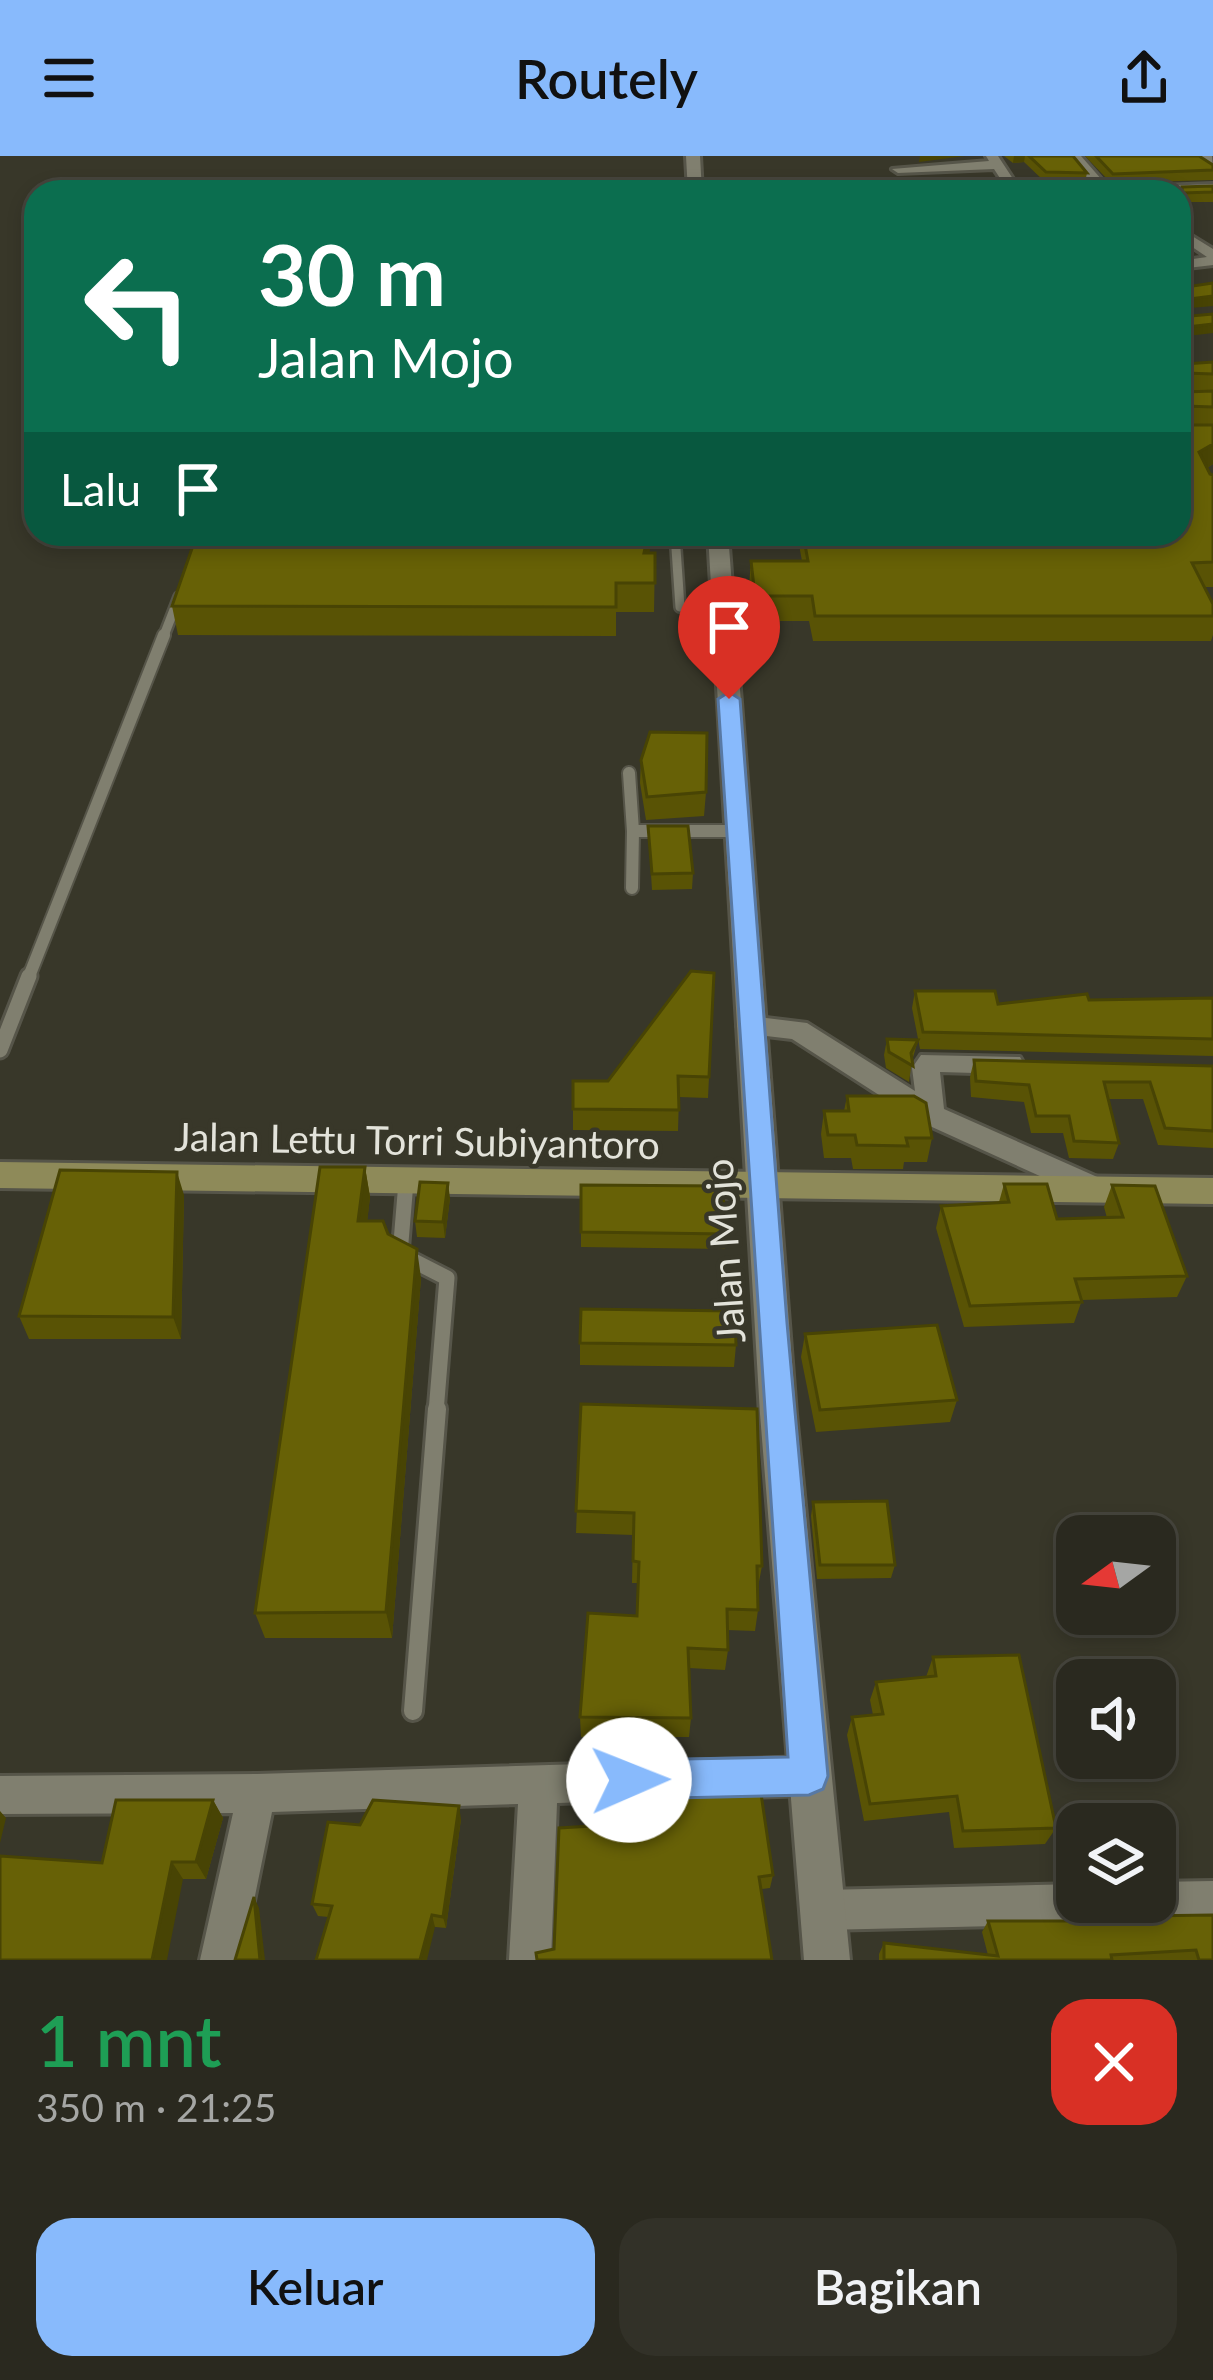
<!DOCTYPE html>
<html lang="id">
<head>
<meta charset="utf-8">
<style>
	:root { --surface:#2a291f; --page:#323128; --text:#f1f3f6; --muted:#a5a6a4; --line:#46453d; --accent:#88bafc }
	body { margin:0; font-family:Lato,sans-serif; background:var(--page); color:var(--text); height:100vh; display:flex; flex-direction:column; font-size:45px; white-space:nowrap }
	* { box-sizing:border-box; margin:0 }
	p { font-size:39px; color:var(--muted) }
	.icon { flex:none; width:66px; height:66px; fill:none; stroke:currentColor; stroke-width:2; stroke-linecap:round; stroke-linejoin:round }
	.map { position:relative; height:1804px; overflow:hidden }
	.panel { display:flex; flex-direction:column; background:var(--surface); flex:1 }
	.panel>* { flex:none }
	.banner { position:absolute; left:24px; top:24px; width:1167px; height:366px; border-radius:36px; box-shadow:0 6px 18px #0003,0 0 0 3px var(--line); background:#0b6e4f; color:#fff; overflow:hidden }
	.needle { width:78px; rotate:255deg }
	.fabs { position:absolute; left:1056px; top:1359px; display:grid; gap:24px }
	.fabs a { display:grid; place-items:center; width:120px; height:120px; border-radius:24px; background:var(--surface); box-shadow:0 6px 18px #0003,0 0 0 3px var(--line); font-size:60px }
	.pin { position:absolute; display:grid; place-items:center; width:102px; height:102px; color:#fff; margin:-123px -51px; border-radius:50% 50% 50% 0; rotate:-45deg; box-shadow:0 0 12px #0007 }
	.pin .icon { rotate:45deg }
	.me { position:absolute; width:132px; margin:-66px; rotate:89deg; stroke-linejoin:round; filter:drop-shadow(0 0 9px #0008) }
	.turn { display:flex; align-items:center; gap:42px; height:252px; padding:0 36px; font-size:54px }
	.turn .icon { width:156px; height:156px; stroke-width:2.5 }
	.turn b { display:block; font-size:84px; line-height:102px }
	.then { display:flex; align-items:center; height:114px; padding:0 36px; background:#0003; gap:24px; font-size:45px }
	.round { display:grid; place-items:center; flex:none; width:126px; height:126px; border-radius:36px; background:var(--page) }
	.overview { display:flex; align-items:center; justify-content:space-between; height:204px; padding:0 36px }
	h1 { font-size:72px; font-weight:600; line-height:90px; color:#1e9e55 }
	.button { display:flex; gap:24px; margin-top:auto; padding:24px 36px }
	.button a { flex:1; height:138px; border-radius:36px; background:var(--accent); color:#111; font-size:48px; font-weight:600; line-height:138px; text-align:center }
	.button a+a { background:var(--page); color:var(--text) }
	header { display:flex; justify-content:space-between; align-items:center; height:156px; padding:0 36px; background:var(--accent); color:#111; font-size:54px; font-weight:600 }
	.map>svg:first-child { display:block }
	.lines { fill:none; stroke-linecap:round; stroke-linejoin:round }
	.service-far3-casing { stroke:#565549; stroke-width:14 }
	.service-far2-casing { stroke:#565549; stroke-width:16 }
	.service-far1-casing { stroke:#565549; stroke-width:21 }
	.service-casing { stroke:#565549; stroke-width:24 }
	.minor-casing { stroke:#565549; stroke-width:6 }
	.tertiary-casing { stroke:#565549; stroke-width:6 }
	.secondary-casing { stroke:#565549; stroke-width:6 }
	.service-far3 { stroke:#807f6f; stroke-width:9 }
	.service-far2 { stroke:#807f6f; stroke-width:12 }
	.service-far1 { stroke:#807f6f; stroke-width:15 }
	.service { stroke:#807f6f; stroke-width:18 }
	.minor { fill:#807f6f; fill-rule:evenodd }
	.tertiary { fill:#807f6f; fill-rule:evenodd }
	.secondary { fill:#8e8a59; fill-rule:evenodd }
	.wall { fill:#595305 }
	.shaded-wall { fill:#484404 }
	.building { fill:#676106; stroke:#484404; stroke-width:3 }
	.route { fill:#88bafc; stroke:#5879a4; stroke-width:3 }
	.labels { text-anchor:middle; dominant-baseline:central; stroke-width:9; stroke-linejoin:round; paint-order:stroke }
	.street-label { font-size:39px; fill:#e3e3da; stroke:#383729 }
</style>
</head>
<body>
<header><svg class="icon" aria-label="menu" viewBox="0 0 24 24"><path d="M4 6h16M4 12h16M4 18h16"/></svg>Routely<svg class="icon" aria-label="share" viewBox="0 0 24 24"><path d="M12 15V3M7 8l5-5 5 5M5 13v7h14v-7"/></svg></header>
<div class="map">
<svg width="1213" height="1804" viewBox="0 0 1213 1804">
	<rect width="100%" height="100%" fill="#383729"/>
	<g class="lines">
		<g class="service-far3-casing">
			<path id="service-far3" d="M675,378L680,451L724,454
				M163,482L179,441"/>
		</g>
		<g class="service-far2-casing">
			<path id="service-far2" d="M629,617L633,675
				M632,732L633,675H736
				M28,823L164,479"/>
		</g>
		<g class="service-far1-casing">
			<path id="service-far1" d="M0,894L29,820
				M406,1026L400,1098L447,1122L436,1256"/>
		</g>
		<g class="service-casing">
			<path id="service" d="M413,1555L437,1253"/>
		</g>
		<g class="minor-casing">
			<path id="minor" d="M986,0H998L1017,29L1095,31L1068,0H1081L1109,32L1213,28V36H1009L994,13L898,17L892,13L989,5Z
				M1199,0H1212L1213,14Z
				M1179,72L1213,93V109L1179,113V105L1207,101L1179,82Z
				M750,860L807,867L915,935L912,912L921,899L1020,901L1024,908L1010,918L940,916L944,953L1104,1024L1109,1032L1104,1040H1084L921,966L792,883L741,877L737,870Z
				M809,1601L823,1606L828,1620L823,1634L809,1639L557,1647L551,1804H509L518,1648L272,1656L242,1804H200L233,1657L0,1658V1620L257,1618Z
				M1213,1725V1765L823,1774L809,1768L803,1754L809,1740L823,1734L1077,1728V1746H1155V1726Z"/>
		</g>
		<g class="tertiary-casing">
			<path id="tertiary" d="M686,0H700L702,36H688Z
				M708,378H728L796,1258L850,1804H804L760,1258Z"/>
		</g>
		<g class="secondary-casing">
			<path id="secondary" d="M0,1006L1213,1022V1048L0,1032Z"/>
		</g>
		<use href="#service-far3" class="service-far3"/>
		<use href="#service-far2" class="service-far2"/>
		<use href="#service-far1" class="service-far1"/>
		<use href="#service" class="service"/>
		<use href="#minor" class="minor"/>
		<use href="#tertiary" class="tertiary"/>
		<use href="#secondary" class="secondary"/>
	</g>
	<path class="wall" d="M1004,0H1073L1087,17L1085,26L1044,25L1024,6L1013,7Z
		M1085,0H1199L1213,9V24L1111,27Z
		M1213,30V46H1180L1182,31Z
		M1179,201L1185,208L1213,206V308L1207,312L1210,318L1213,319V431H1204L1213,448V479L1211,485H813L809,465H753L749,430L751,405H802L797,378H1179Z
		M655,397L654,456H616V480L178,479L172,450Z
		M641,604L706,636L704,660L646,664L640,627Z
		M648,670L693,717L692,733L652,734Z
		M714,817L708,942L679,941L678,975L573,974V925H608Z
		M915,835L998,848L1089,844L1213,842V900L920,893L912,852Z
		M887,883L918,884L912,905L909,926L886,912L884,899Z
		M974,904L1213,910V992L1158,989L1143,943H1108L1119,987L1113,1003L1069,1002L1063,977H1031L1024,946L971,941L970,921Z
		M847,940L932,982L927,1006H904L903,1013H853L851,1002H824L821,978L824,955H844Z
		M365,1011L370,1041L367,1065L388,1078L421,1122L392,1482H265L255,1457Z
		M1004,1028L1057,1063L1107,1062L1104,1051L1112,1029L1187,1120L1177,1141L1082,1144L1074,1167L964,1171L936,1072L941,1050L999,1046Z
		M581,1029L727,1078L725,1093L581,1091Z
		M184,1039L181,1183H29L19,1160Z
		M450,1042L445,1082L417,1081L415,1065Z
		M805,1178L957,1244L950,1266L816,1276L801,1201Z
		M580,1187L736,1189L734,1211L580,1209Z
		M581,1248L762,1410L758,1431V1454L755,1475L727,1474L728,1494L725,1514L689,1512L691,1562L689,1581H581L580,1561L637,1460L638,1427H632L633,1379L576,1377Z
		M813,1346L895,1409L891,1422L817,1423L811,1360Z
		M933,1501L1056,1672L1045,1688L954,1692L949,1656L864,1665L847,1579L852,1561L873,1559L870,1544L876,1526L926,1521Z
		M638,1638L773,1719L770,1732L761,1733L554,1793L639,1668Z
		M213,1644L223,1662L206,1723H183L102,1707Z
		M461,1663L446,1772L318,1760L312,1748L360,1669Z
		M1142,1760L1213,1804H879V1798L884,1787L988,1799L982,1776L988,1765H1138Z"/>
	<path class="shaded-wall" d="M920,0H965L919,6Z
		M1014,0H1025L1024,6L1013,7Z
		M1213,140V150L1179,153L1181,144Z
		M1213,168V177L1179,181V172Z
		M1213,288V308L1193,320L1199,296Z
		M648,378H653L644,426V397Z
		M365,1011L370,1041L364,1095L358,1065Z
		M177,1016L184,1039L181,1183L173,1161Z
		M448,1027L450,1042L445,1082L443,1066Z
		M417,1093L421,1122L392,1482L386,1456Z
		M213,1644L223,1662L206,1723L196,1706Z
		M459,1650L461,1663L446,1772L443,1761Z
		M0,1655L6,1662L0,1687Z
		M172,1706L183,1723L167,1804H152Z
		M254,1741L259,1752L265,1804H260Z
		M432,1759L435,1771L427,1804H420Z"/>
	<path class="building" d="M1029,0H1073L1087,17L1046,16Z
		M1096,0H1199L1213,9V14L1113,18Z
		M1213,30V36L1182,37V31Z
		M1062,34H1102L1103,36H1064Z
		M1213,127V140L1181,144L1179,158V132Z
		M1213,158V168L1179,172V161Z
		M1179,201L1185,208L1213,206V218L1185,217L1181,221L1185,236L1213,235V251L1185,250L1181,265L1185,269H1213V288L1199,296L1210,318L1213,319V406L1192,407L1213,448V460H815L812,440H755L751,405H808L803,378H1179Z
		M197,378H648L644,397H655V427H616V451L172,450Z
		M650,576L707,577L706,636L647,641L641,604Z
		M648,670H688L693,717L652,718Z
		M691,815L714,817L709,921L678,920L679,954L573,953V925H608Z
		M915,835H995L998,848L1087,838L1089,844L1213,842V883L923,876Z
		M887,883L918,884L911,897L913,910L889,896Z
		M974,904L1213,910V975L1165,972L1150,926H1104L1119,987L1074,985L1069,960H1036L1029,929L976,925Z
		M847,940H914L926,947L932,982H906L908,990L857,989L855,979H828L824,955H849Z
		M320,1011H365L358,1065H383L388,1078L417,1093L386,1456L255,1457Z
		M60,1014L177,1016L173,1161L19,1160Z
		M420,1026L448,1027L443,1066L415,1065Z
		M1004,1028H1047L1057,1063L1123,1061L1112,1029L1155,1030L1187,1120L1075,1123L1082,1146L970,1150L941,1050L1009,1046Z
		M581,1029L722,1030L727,1078L581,1076Z
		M581,1153L735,1155L736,1189L580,1187Z
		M937,1169L957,1244L820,1254L805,1178Z
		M581,1248L757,1253L762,1410H757L758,1454L727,1453L728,1494L688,1492L691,1562L580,1561L588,1457L637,1460L639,1406L633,1405L634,1357L576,1355Z
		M887,1345L895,1409H820L813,1346Z
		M1019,1499L1056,1672L963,1675L957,1640L870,1648L852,1561L883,1558L876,1526L936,1520L933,1501Z
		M760,1631L773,1719L759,1721L772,1804H537L536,1797L554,1793L559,1672L641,1667L638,1638Z
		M116,1644H213L196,1706H172L152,1804H0V1700L102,1707Z
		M373,1644L459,1650L443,1761L432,1759L420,1804H316L332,1750L312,1748L328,1666L360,1669Z
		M254,1741L260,1804H235Z
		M1213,1759V1804H1199L1196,1794L1111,1799L1112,1804H884V1787L998,1800L988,1765H1143L1142,1760Z"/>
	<path class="route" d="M729,536L740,543L787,1167L828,1620L823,1633L809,1639L629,1643L615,1638L610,1624L615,1610L629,1604L788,1601L718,543Z"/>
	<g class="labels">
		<g class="street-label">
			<text transform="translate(417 984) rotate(1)">Jalan Lettu Torri Subiyantoro</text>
			<text transform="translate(724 1095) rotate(-94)">Jalan Mojo</text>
		</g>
	</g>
</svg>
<div class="fabs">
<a><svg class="needle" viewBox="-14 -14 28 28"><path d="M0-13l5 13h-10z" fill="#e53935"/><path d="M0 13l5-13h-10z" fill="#a5a6a4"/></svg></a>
<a><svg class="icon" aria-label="sound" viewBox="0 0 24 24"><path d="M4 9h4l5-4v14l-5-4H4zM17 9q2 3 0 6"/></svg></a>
<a><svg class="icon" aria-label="layers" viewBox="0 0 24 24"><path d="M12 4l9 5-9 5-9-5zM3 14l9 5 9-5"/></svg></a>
</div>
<div class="pin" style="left:729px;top:543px;background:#d93025"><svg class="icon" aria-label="arrive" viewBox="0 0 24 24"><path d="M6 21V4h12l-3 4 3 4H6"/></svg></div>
<svg class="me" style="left:629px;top:1624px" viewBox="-20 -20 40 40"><circle r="19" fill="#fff"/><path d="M0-13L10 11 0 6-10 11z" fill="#88bafc"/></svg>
<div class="banner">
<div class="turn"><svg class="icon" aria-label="left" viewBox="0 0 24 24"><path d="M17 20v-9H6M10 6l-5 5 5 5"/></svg><div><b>30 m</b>Jalan Mojo</div></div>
<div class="then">Lalu<svg class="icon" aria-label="arrive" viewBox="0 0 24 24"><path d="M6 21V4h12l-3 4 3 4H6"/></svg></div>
</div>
</div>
<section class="panel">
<div class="overview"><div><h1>1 mnt</h1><p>350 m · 21:25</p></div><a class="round" style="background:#d93025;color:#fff"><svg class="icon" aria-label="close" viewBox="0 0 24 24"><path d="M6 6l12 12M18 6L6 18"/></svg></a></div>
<div class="button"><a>Keluar</a><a>Bagikan</a></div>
</section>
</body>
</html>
